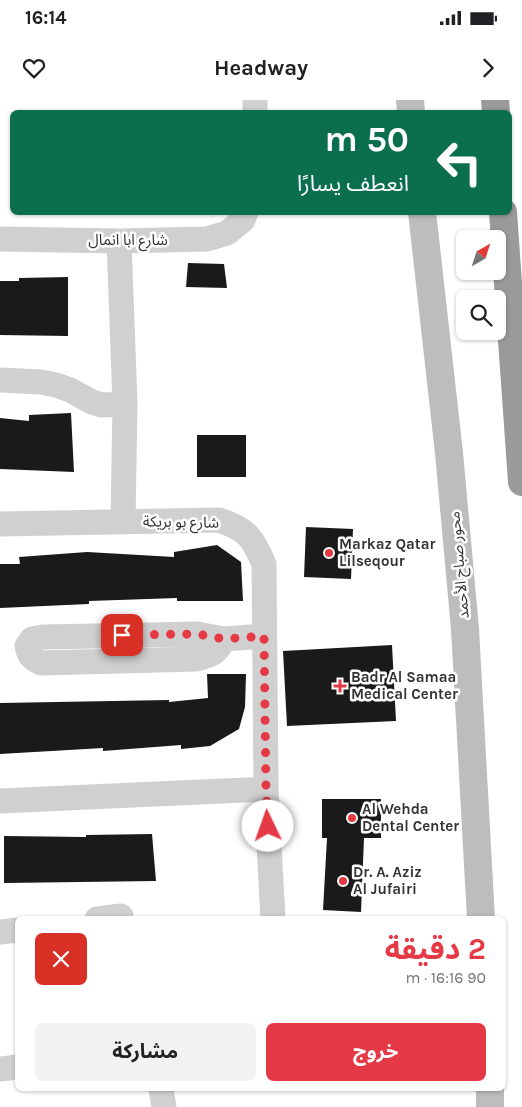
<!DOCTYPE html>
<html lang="ar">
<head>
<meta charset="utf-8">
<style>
	:root { --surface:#fff; --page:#f2f2f2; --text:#202124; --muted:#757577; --accent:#e63946 }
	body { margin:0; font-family:Karla,"Noto Sans Arabic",sans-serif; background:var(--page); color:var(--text); direction:rtl; height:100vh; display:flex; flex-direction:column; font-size:19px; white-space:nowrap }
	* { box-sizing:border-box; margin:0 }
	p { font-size:16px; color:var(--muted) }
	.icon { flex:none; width:28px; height:28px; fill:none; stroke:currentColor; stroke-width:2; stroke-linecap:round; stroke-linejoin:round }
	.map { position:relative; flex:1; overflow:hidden; direction:ltr }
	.panel { position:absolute; left:15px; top:816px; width:491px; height:175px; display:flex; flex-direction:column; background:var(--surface); border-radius:8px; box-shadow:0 1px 4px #0004; direction:rtl }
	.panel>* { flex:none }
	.banner { position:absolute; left:10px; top:10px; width:502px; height:105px; border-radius:8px; box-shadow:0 1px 4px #0004; direction:rtl; background:#0b6e4f; color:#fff; overflow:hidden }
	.needle { width:32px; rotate:39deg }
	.fabs { position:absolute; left:456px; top:130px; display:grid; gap:10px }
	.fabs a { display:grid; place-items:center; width:50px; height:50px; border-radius:8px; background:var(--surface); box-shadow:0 1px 4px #0004; font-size:25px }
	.pin { position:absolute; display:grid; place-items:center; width:42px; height:42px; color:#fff; margin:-21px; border-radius:10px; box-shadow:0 2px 8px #0006 }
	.me { position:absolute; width:55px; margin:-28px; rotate:357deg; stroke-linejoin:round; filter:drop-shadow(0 0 4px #0008) }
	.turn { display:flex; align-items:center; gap:18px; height:105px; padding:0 20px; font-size:22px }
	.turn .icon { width:65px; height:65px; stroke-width:2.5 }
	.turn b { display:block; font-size:35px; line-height:42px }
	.round { display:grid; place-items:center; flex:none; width:52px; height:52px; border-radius:8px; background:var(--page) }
	.head { display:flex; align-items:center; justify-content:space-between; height:85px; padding:0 20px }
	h1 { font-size:30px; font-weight:700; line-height:38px; color:var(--accent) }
	.action { display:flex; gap:10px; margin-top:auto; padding:10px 20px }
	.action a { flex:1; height:58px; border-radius:8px; background:var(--accent); color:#fff; font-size:20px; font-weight:700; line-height:58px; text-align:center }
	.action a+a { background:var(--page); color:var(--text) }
	.status { display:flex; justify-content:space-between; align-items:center; height:35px; padding:0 25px; background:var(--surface); direction:ltr }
	.status svg { height:14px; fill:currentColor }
	header { display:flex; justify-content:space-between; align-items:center; height:65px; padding:0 20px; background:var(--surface); font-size:22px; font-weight:700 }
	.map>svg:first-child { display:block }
	.building { fill:#1a1a1a }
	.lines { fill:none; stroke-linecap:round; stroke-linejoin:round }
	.street { stroke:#d0d0d0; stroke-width:25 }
	.secondary { stroke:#bdbdbd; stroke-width:28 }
	.highway { stroke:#9a9a9a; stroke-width:28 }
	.route { stroke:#e63946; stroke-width:9; stroke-dasharray:0 16.2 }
	.poi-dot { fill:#e63946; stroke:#fff; stroke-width:2 }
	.labels { text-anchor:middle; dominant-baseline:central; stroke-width:5; stroke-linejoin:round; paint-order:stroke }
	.street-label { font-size:15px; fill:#333; stroke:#fff }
	.poi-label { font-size:15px; font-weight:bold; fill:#333; stroke:#fff; text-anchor:start }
</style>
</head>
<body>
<div class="status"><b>16:14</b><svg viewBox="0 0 49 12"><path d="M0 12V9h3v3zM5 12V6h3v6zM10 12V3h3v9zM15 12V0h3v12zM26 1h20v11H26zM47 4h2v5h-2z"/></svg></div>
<header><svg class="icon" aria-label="forward" viewBox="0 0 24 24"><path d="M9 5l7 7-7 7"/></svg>Headway<svg class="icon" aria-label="heart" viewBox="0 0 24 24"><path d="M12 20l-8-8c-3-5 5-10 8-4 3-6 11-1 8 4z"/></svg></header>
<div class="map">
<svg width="522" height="1007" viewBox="0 0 522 1007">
	<rect width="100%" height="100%" fill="#fff"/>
	<path class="building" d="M188,163L224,164L227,188L186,187Z
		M68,177V236L0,235V181H19V178Z
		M71,313L74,372L0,369V318L29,321V315Z
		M197,335H246V377H197Z
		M306,427L353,429L351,479L304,477Z
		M217,445L241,462L243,501H177V498L89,501V504L0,508V464H20L19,457L87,452L174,457V452Z
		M392,545L396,621L287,626L283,551Z
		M207,574H246L245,607L239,629L210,646L181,649V645L103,651V648L0,654V603L169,600V602L208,598Z
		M322,699H381V738H364L361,812L323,810L327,738H322Z
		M152,734L156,781L4,783V736L86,737V735Z"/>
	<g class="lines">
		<path class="street" d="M255,0V12
			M0,139L119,141L207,139L227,133L243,120L246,112
			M119,141L125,304L123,421
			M0,280L41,282L56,285L70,290L92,302L102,305L125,304
			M0,424L219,420C247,429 253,438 264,464L266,689L273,819
			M224,539C217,553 212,555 197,559L41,563C32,559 29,556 27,546L32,539L43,537L197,534L224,539L264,536
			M0,701L266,689
			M97,819L121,816
			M0,832L18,830
			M0,969L18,967
			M161,989L164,1007"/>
		<path class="secondary" d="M410,0L411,12
			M422,112L449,353L465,529L481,819
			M490,989V1007"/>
		<path class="highway" d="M495,0L496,12
			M503,112L522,382"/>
	</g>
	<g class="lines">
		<path class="route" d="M122,535L197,534L224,539L264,536L266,689L268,726"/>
	</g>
	<g class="poi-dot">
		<circle cx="329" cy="453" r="5"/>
		<path d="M337.5 578.5h5v5h5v5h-5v5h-5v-5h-5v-5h5z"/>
		<circle cx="352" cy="718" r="5"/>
		<circle cx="343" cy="781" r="5"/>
	</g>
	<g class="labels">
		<g class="street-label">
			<text x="128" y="140">شارع ابا انمال</text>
			<text transform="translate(181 422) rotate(1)">شارع بو بريكة</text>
			<text transform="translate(459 465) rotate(-95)">محور صباح الأحمد</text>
		</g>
		<g class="poi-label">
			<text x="339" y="444">Markaz Qatar<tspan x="339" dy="17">Lilseqour</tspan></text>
			<text x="351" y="577">Badr Al Samaa<tspan x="351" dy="17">Medical Center</tspan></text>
			<text x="362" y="709">Al Wehda<tspan x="362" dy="17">Dental Center</tspan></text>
			<text x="353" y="772">Dr. A. Aziz<tspan x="353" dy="17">Al Jufairi</tspan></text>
		</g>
	</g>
</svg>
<div class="fabs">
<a><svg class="needle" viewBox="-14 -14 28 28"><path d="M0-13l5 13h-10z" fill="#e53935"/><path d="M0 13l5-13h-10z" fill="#757577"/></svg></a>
<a><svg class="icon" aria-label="search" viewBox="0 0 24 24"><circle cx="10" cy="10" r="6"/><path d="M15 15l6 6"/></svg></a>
</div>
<div class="pin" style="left:122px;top:535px;background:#d93025"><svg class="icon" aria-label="arrive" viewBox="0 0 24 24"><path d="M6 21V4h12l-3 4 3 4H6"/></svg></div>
<svg class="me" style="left:268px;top:726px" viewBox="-20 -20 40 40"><circle r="19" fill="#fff"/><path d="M0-13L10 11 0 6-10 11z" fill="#e63946"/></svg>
<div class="banner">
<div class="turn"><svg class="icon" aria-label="left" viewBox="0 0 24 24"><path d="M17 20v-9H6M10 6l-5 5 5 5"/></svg><div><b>50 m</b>انعطف يسارًا</div></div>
</div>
<section class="panel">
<div class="head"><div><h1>2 دقيقة</h1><p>90 m · 16:16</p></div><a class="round" style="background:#d93025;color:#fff"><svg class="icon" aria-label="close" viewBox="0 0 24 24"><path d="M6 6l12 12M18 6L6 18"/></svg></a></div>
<div class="action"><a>خروج</a><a>مشاركة</a></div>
</section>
</div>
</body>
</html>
